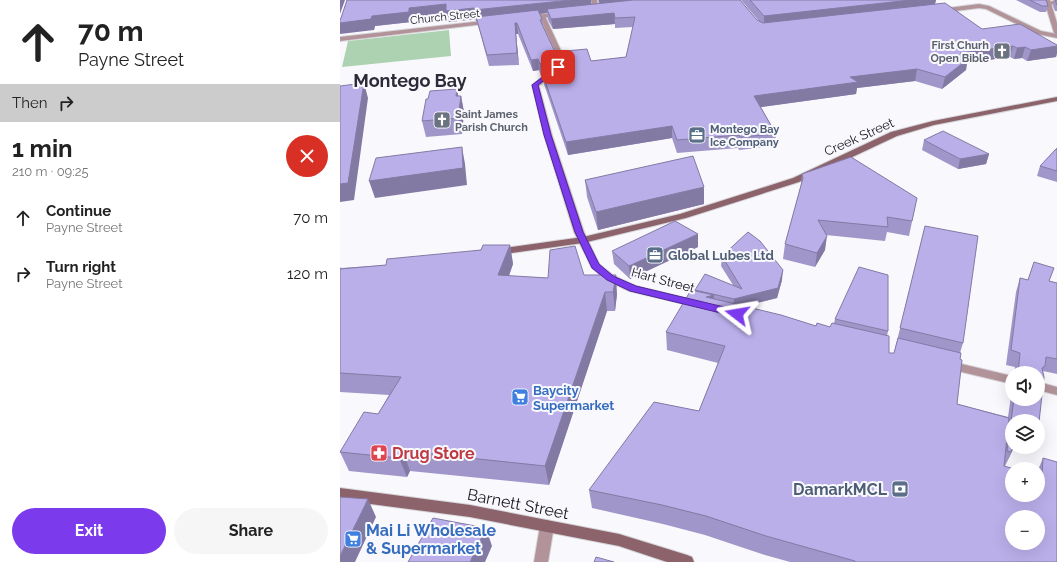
<!DOCTYPE html>
<html lang="en">
<head>
<meta charset="utf-8">
<style>
	:root { --surface:#fff; --page:#f6f6f6; --text:#222; --muted:#767676; --accent:#7c3aed }
	body { margin:0; font-family:Raleway,sans-serif; background:var(--page); color:var(--text); height:100vh; display:flex; flex-direction:column; font-size:15px; white-space:nowrap }
	* { box-sizing:border-box; margin:0 }
	p { font-size:13px; color:var(--muted) }
	.icon { flex:none; width:22px; height:22px; fill:none; stroke:currentColor; stroke-width:2; stroke-linecap:round; stroke-linejoin:round }
	.map { position:relative; flex:1; overflow:hidden }
	.drawer { display:flex; flex-direction:column; background:var(--surface); width:340px }
	.drawer>* { flex:none }
	.guide { background:#fff; color:var(--text); overflow:hidden }
	.buttons { position:absolute; left:665px; top:366px; display:grid; gap:8px }
	.buttons a { display:grid; place-items:center; width:40px; height:40px; border-radius:50%; background:var(--surface); box-shadow:0 4px 16px #0002; font-size:20px }
	.pin { position:absolute; display:grid; place-items:center; width:34px; height:34px; color:#fff; margin:-17px; border-radius:8px; box-shadow:0 2px 6px #0006 }
	.me { position:absolute; width:44px; margin:-22px; rotate:284deg; stroke-linejoin:round; filter:drop-shadow(0 0 3px #0008) }
	.turn { display:flex; align-items:center; gap:14px; height:84px; padding:0 12px; font-size:18px }
	.turn .icon { width:52px; height:52px; stroke-width:2.5 }
	.turn b { display:block; font-size:28px; line-height:34px }
	.then { display:flex; align-items:center; height:38px; padding:0 12px; background:#0003; gap:8px; font-size:15px }
	.round { display:grid; place-items:center; flex:none; width:42px; height:42px; border-radius:21px; background:var(--page) }
	.overview { display:flex; align-items:center; justify-content:space-between; height:68px; padding:0 12px }
	h1 { font-size:24px; font-weight:700; line-height:30px }
	.button { display:flex; gap:8px; margin-top:auto; padding:8px 12px }
	.button a { flex:1; height:46px; border-radius:24px; background:var(--accent); color:#fff; font-size:16px; font-weight:700; line-height:46px; text-align:center }
	.button a+a { background:var(--page); color:var(--text) }
	ul { padding:0; list-style:none }
	li { display:flex; align-items:center; gap:12px; height:56px; padding:0 12px }
	li div { flex:1 }
	li b { display:block; font-size:15px }
	li em { font-style:normal }
	main { display:flex; flex:1; min-height:0 }
	.map>svg:first-child { display:block }
	.green { fill:#add2b2 }
	.lines { fill:none; stroke-linecap:round; stroke-linejoin:round }
	.minor-casing { stroke:#d5d5d9; stroke-width:2 }
	.tertiary-casing { stroke:#d5d5d9; stroke-width:2 }
	.secondary-casing { stroke:#d5d5d9; stroke-width:2 }
	.minor { fill:#b19399; fill-rule:evenodd }
	.tertiary { fill:#b19399; fill-rule:evenodd }
	.secondary { fill:#8c626b; fill-rule:evenodd }
	.wall { fill:#a196c9; fill-rule:evenodd }
	.shaded-wall { fill:#837aa4 }
	.building { fill:#bbafea; stroke:#837aa4; fill-rule:evenodd }
	.route { fill:#7c3aed; stroke:#51269a }
	.labels { text-anchor:middle; dominant-baseline:central; stroke-width:4; stroke-linejoin:round; paint-order:stroke }
	.far-street-label { font-size:11px; fill:#19181f; stroke:#f9f9fd }
	.far-worship-label { font-size:11px; font-weight:bold; fill:#5b616d; stroke:#f9f9fd; text-anchor:end }
	.far-service-label { font-size:11px; font-weight:bold; fill:#4e5e75; stroke:#f9f9fd; text-anchor:start }
	.street-label { font-size:13px; fill:#19181f; stroke:#f9f9fd }
	.service-label { font-size:13px; font-weight:bold; fill:#4e5e75; stroke:#f9f9fd; text-anchor:start }
	.shop-label { font-size:13px; font-weight:bold; fill:#366cbe; stroke:#f9f9fd; text-anchor:start }
	.near-health-label { font-size:16px; font-weight:bold; fill:#be3a42; stroke:#f9f9fd; text-anchor:start }
	.near-service-label { font-size:16px; font-weight:bold; fill:#4e5e75; stroke:#f9f9fd; text-anchor:end }
	.near-street-label { font-size:16px; fill:#19181f; stroke:#f9f9fd }
	.near-shop-label { font-size:16px; font-weight:bold; fill:#366cbe; stroke:#f9f9fd; text-anchor:start }
	.far-town-label { font-size:18px; font-weight:bold; fill:#2d2a39; stroke:#f9f9fd }
</style>
</head>
<body>
<main>
<section class="drawer">
<div class="guide">
<div class="turn"><svg class="icon" aria-label="ahead" viewBox="0 0 24 24"><path d="M12 20V5M6 11l6-6 6 6"/></svg><div><b>70 m</b>Payne Street</div></div>
<div class="then">Then<svg class="icon" aria-label="right" viewBox="0 0 24 24"><path d="M7 20v-9h11M14 6l5 5-5 5"/></svg></div>
</div>
<div class="overview"><div><h1>1 min</h1><p>210 m · 09:25</p></div><a class="round" style="background:#d93025;color:#fff"><svg class="icon" aria-label="close" viewBox="0 0 24 24"><path d="M6 6l12 12M18 6L6 18"/></svg></a></div>
<ul>
<li><svg class="icon" aria-label="ahead" viewBox="0 0 24 24"><path d="M12 20V5M6 11l6-6 6 6"/></svg><div><b>Continue</b><p>Payne Street</p></div><em>70 m</em></li>
<li><svg class="icon" aria-label="right" viewBox="0 0 24 24"><path d="M7 20v-9h11M14 6l5 5-5 5"/></svg><div><b>Turn right</b><p>Payne Street</p></div><em>120 m</em></li>
</ul>
<div class="button"><a>Exit</a><a>Share</a></div>
</section>
<div class="map">
<svg width="717" height="562" viewBox="0 0 717 562">
	<rect width="100%" height="100%" fill="#f9f9fd"/>
	<path class="green" d="M109,30L111,56L2,67L8,41Z"/>
	<g class="lines">
		<g class="minor-casing">
			<path id="minor" d="M251,0H257L259,12L254,11Z
				M715,0H717V3L708,6L705,4Z
				M639,4L649,6L701,31L717,34V38L697,34L646,9L639,8L600,13L597,11L600,9Z
				M202,14L205,16L222,53L221,54L216,53L199,16Z
				M213,69L215,70V72L199,86L212,135L244,232L259,264L274,276L296,286L361,302L362,304L361,306L357,307L289,291L266,280L252,268L234,232L204,135L192,85Z
				M609,361L672,376V384L605,368L603,365L605,362Z
				M698,382L717,387V395L698,390Z
				M207,520L212,522L214,526L208,562H194L200,526L202,522Z"/>
		</g>
		<g class="tertiary-casing">
			<path id="tertiary" d="M704,0H710L717,23V35L714,33Z
				M221,12L223,13V15L189,20L186,18L189,16Z
				M151,20L153,21V23L0,41V37Z"/>
		</g>
		<g class="secondary-casing">
			<path id="secondary" d="M717,97V101L594,125L557,136L459,182L346,218L243,243L158,255L153,252L158,249L243,237L340,214L453,178L551,132L593,121Z
				M0,488L130,505L279,534L347,555L352,557L354,562H327L279,546L130,517L0,500Z"/>
		</g>
		<use href="#minor" class="minor"/>
		<use href="#tertiary" class="tertiary"/>
		<use href="#secondary" class="secondary"/>
	</g>
	<path class="wall" d="M7,0L251,4H259L258,0H400L417,20L419,21L401,0H596L595,4L642,29L717,45V53L716,57L687,61L682,58L674,59L670,57L627,63L626,70L602,89L575,81L517,88L516,94L421,107L436,134L435,146L399,150L398,148L337,153L332,138L228,155L204,84L203,75L201,76L199,70L193,71L178,34H176L179,65L149,66L137,21H136V19L109,22L107,14L71,18V22L35,26L34,30L1,18ZM207,13L208,20L213,29L275,24V28L293,27L286,57L251,61L215,52L203,26L202,19L200,14Z
		M676,0H706L708,6L706,12H700Z
		M715,0H717V11H715L713,6Z
		M118,96H121L124,112L122,134L86,137L82,121Z
		M584,140L649,154L646,164L618,169L582,150Z
		M717,148V182L697,176L700,166Z
		M462,174L577,198L569,236L547,232L545,241L486,235L485,250L475,267L443,259L445,244L461,185Z
		M245,180L364,204L258,230L247,197Z
		M585,226L623,343L620,353V359L617,404L668,417L672,389V399H698V373H674L675,367L666,365L676,292L680,278L688,280L694,262L709,281L717,283V374L703,371L699,422L698,424V421H672L674,447L665,466H664L698,495V470L703,458L717,562H450L425,555L365,535L323,524L252,508L249,490L359,411L378,363L327,350L326,332L355,291V290L393,285L381,266L382,256L442,280L437,298L404,306L476,326L490,327L494,323L495,319L548,331L547,336L549,353H554Z
		M170,245L173,264L169,276L208,278L244,275L277,294L275,311H267L209,485L70,471L67,477L9,471L0,452V451L38,414L49,395L0,392V267L1,268L46,265Z
		M358,247L290,279L274,264L272,251Z"/>
	<path class="shaded-wall" d="M0,0H5L0,14Z
		M231,0H251L252,8L207,9V13L137,21L136,17L137,21H136L134,10Z
		M259,0H326L260,7Z
		M571,0H596L594,7L424,26V16Z
		M106,4L134,8L136,19L109,22L107,14L71,18V22L35,26L34,30L0,34V23L69,8Z
		M274,13L275,24L213,29L211,19Z
		M175,23H177L178,34H176L179,65L177,53Z
		M673,46L670,57L627,63L626,70L602,89L605,77L620,53Z
		M717,46V53L716,57L687,61L691,50Z
		M685,47L682,58L674,59L677,48Z
		M216,52L217,64L202,72L203,75L201,76L200,64Z
		M198,59L199,70L193,71L191,60Z
		M577,69L575,81L517,88L516,94L414,108V96L510,77Z
		M24,83L28,98L14,200L0,202V184Z
		M117,89L120,104L121,96L124,112L122,134L118,118L116,96Z
		M332,126V138L228,155L226,142Z
		M122,147L125,164L127,185L35,198L29,181Z
		M649,154L646,164L618,169L620,159Z
		M364,187V204L258,230L256,212Z
		M358,234V247L290,279L289,266Z
		M487,236L485,250L475,267L477,253Z
		M170,245L173,264L162,294L158,275Z
		M443,270L442,280L437,298L393,309L394,299Z
		M276,275L277,294L275,311L273,292Z
		M265,292L267,311L209,485L205,466Z
		M374,295V313L366,297Z
		M673,447H674L665,466L671,452Z
		M63,451L70,471L67,477L59,458Z
		M28,499L36,517L15,562H0V556Z
		M146,528L152,546L145,562H130Z"/>
	<path class="building" d="M7,0H231L134,10V8L106,11V4L69,8V12L32,16L31,19L0,23V19L1,18Z
		M293,0H400L417,20L423,23L605,3L642,29L680,24L717,45V46L691,50L685,47L677,48L673,46L620,53L628,59L605,77L577,69L510,77L518,82L414,96L436,134L400,137L399,135L337,140L332,126L226,142L202,72L221,57L220,54L216,52L200,64L198,59L191,60L177,23H175L177,53L147,55L136,17L198,10L202,19L200,20L215,52L247,49L251,61L286,57L295,17L275,18L274,13L211,19L207,9Z
		M410,0H571L424,16Z
		M690,0H706L708,6H702Z
		M715,0H717V5Z
		M24,83L8,183L0,184V86Z
		M117,89L116,96H121L118,118L82,121L86,99H88L90,91Z
		M603,131L649,154L620,159L584,140Z
		M122,147L123,168L29,181L36,158Z
		M717,148V171L700,166Z
		M353,156L364,187L256,212L245,180Z
		M511,157L577,198L572,221L547,217L548,227L478,220L487,236L477,253L445,244L463,178L462,174Z
		M335,221L358,234L289,266L272,251Z
		M585,226L638,236L623,343L560,328Z
		M408,232L420,241L443,270L438,288L394,299L355,290L365,274L402,289L382,256Z
		M143,245H170L158,275L208,278L210,250L235,246L244,275H276L273,292H265L205,466L63,451L59,458L0,452L24,412L38,414L61,377L0,373V269L46,265L47,259L141,250Z
		M694,262L714,268L709,281L717,283V359L706,357L705,366L702,368L704,377L699,422L687,418L686,421H672V447H673L671,452L667,451L674,399H698V373H678L680,353L671,350L680,278L688,280Z
		M519,267L548,275V331L495,319Z
		M351,290L374,295L366,297L441,315L476,326L477,323L490,327L492,323L549,336V353H554L558,338L621,353L620,359L622,360L617,404L669,418L664,466L675,469H672V495H698V475L702,476L703,458L717,462V562H515V561L426,536L366,516L322,505L249,490L314,402L359,411L385,346L326,332ZM672,517H698V543H672Z
		M0,497L28,499L0,556Z
		M93,518L146,528L130,562H68Z
		M256,557L274,562H254Z"/>
	<path class="route" d="M218,65L220,66V68L198,85L211,135L243,232L259,264L273,276L296,286L401,311L402,314L401,316L397,317L290,291L267,280L252,268L235,232L204,135L192,85Z"/>
	<defs>
		<g id="church-square" transform="scale(0.9)"><rect x="-9" y="-9" width="18" height="18" rx="4" fill="#6b7280" stroke="#f9f9fd"/><path d="M-1.2-6h2.4v3.5h3.3v2.4h-3.3V6h-2.4V-.1h-3.3v-2.4h3.3Z" fill="#fff"/></g>
		<g id="office-square" transform="scale(0.9)"><rect x="-9" y="-9" width="18" height="18" rx="4" fill="#5c6f8a" stroke="#f9f9fd"/><path d="M-6-3h4V-5.5h4V-3h4V5H-6ZM-1-4.5V-3h2v-1.5ZM-6 0V1H6V0Z" fill="#fff"/></g>
		<g id="supermarket-square" transform="scale(0.9)"><rect x="-9" y="-9" width="18" height="18" rx="4" fill="#3f7fe0" stroke="#f9f9fd"/><path d="M-6-5.5h2.5l.6 2H6L4.5 2H-2.5L-4.4-4H-6ZM-1.5 3.2a1.3 1.3 0 1 0 .1 0ZM3 3.2a1.3 1.3 0 1 0 .1 0Z" fill="#fff"/></g>
		<g id="pharmacy-square" transform="scale(0.9)"><rect x="-9" y="-9" width="18" height="18" rx="4" fill="#e0444e" stroke="#f9f9fd"/><path d="M-2-6h4v4h4v4h-4v4h-4v-4h-4v-4h4Z" fill="#fff"/></g>
		<g id="bank-square" transform="scale(0.9)"><rect x="-9" y="-9" width="18" height="18" rx="4" fill="#5c6f8a" stroke="#f9f9fd"/><path d="M-6-4H6V4H-6ZM0-2.3a2.3 2.3 0 1 0 0 4.6a2.3 2.3 0 1 0 0-4.6Z" fill="#fff"/></g>
	</defs>
	<g fill-rule="evenodd">
		<use href="#church-square" x="662" y="51"/>
		<use href="#church-square" x="102" y="120"/>
		<use href="#office-square" x="357" y="135"/>
		<use href="#office-square" x="315" y="255"/>
		<use href="#supermarket-square" x="180" y="397"/>
		<use href="#pharmacy-square" x="39" y="453"/>
		<use href="#bank-square" x="560" y="489"/>
		<use href="#supermarket-square" x="13" y="539"/>
	</g>
	<g class="labels">
		<g class="far-street-label">
			<text transform="translate(105 17) rotate(-6)">Church Street</text>
		</g>
		<g class="far-worship-label">
			<text x="649" y="45">First Churh<tspan x="649" dy="13">Open Bible</tspan></text>
			<text x="115" y="114" text-anchor="start">Saint James<tspan x="115" dy="13">Parish Church</tspan></text>
		</g>
		<g class="far-service-label">
			<text x="370" y="129">Montego Bay<tspan x="370" dy="13">Ice Company</tspan></text>
		</g>
		<g class="street-label">
			<text transform="translate(519 137) rotate(-24)">Creek Street</text>
			<text transform="translate(323 280) rotate(15)">Hart Street</text>
		</g>
		<g class="service-label">
			<text x="328" y="255">Global Lubes Ltd</text>
		</g>
		<g class="shop-label">
			<text x="193" y="390">Baycity<tspan x="193" dy="15">Supermarket</tspan></text>
		</g>
		<g class="near-health-label">
			<text x="52" y="453">Drug Store</text>
		</g>
		<g class="near-service-label">
			<text x="547" y="489">DamarkMCL</text>
		</g>
		<g class="near-street-label">
			<text transform="translate(178 504) rotate(11)">Barnett Street</text>
		</g>
		<g class="near-shop-label">
			<text x="26" y="530">Mai Li Wholesale<tspan x="26" dy="18">&amp; Supermarket</tspan></text>
		</g>
		<g class="far-town-label">
			<text x="70" y="80">Montego Bay</text>
		</g>
	</g>
</svg>
<div class="buttons">
<a><svg class="icon" aria-label="sound" viewBox="0 0 24 24"><path d="M4 9h4l5-4v14l-5-4H4zM17 9q2 3 0 6"/></svg></a>
<a><svg class="icon" aria-label="layers" viewBox="0 0 24 24"><path d="M12 4l9 5-9 5-9-5zM3 14l9 5 9-5"/></svg></a>
<a>+</a>
<a>−</a>
</div>
<div class="pin" style="left:218px;top:67px;background:#d93025"><svg class="icon" aria-label="arrive" viewBox="0 0 24 24"><path d="M6 21V4h12l-3 4 3 4H6"/></svg></div>
<svg class="me" style="left:397px;top:314px" viewBox="-20 -20 40 40"><path d="M0-17L14 15 0 8-14 15z" fill="#7c3aed" stroke="#fff" stroke-width="4"/></svg>
</div>
</main>
</body>
</html>
